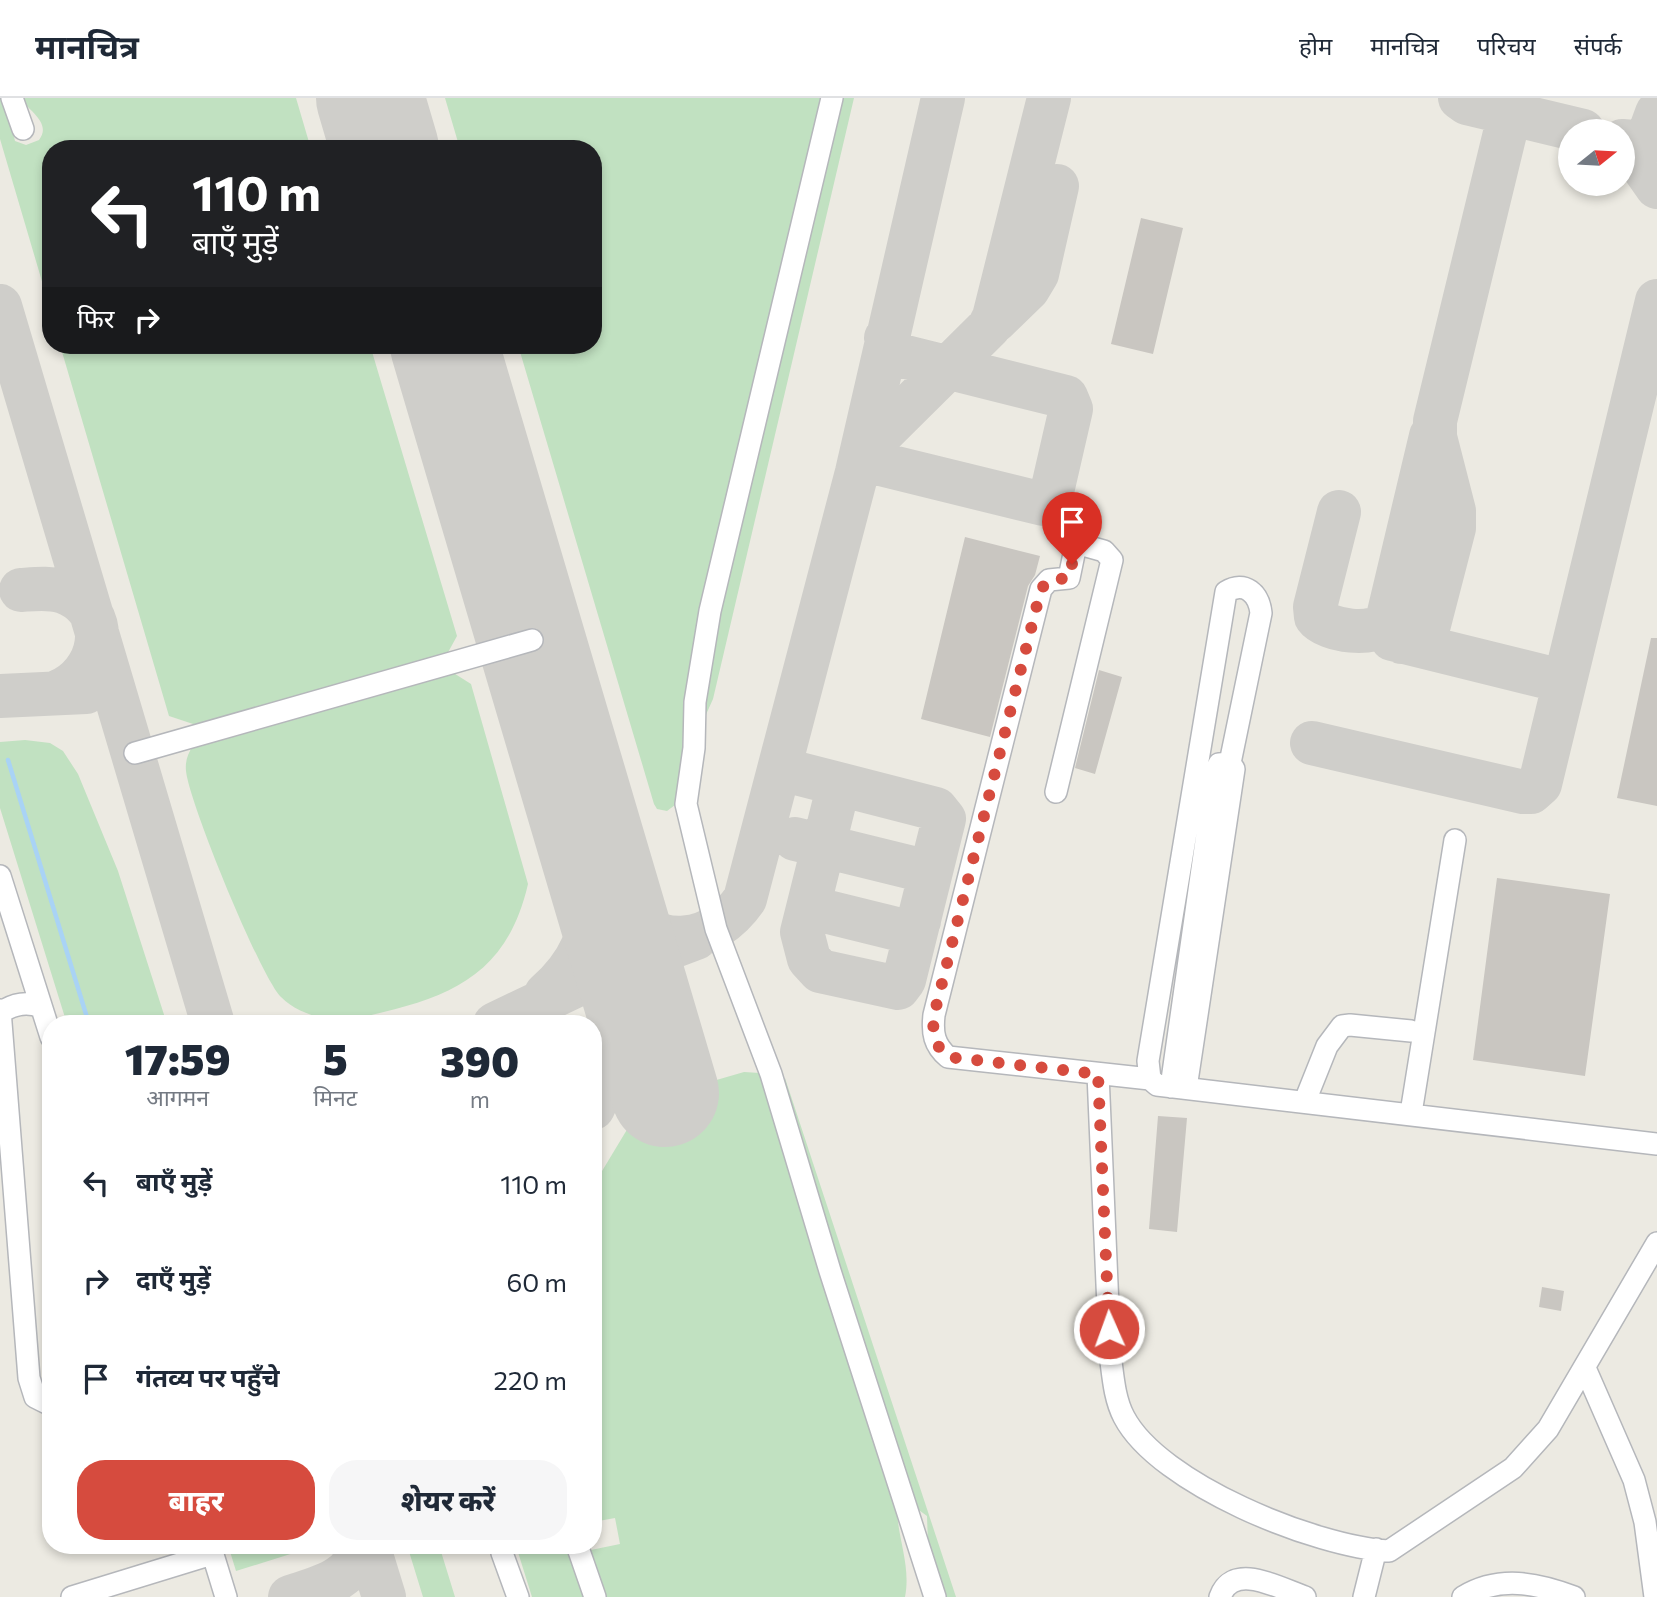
<!DOCTYPE html>
<html lang="hi">
<head>
<meta charset="utf-8">
<style>
	:root { --surface:#fff; --page:#f6f6f7; --text:#1f2937; --muted:#747a83; --line:#e0e1e3; --accent:#d64b3e }
	body { margin:0; font-family:Commissioner,"Noto Sans Devanagari",sans-serif; background:var(--page); color:var(--text); height:100vh; display:flex; flex-direction:column; font-size:26px; white-space:nowrap }
	* { box-sizing:border-box; margin:0 }
	p { font-size:23px; color:var(--muted) }
	.icon { flex:none; width:38px; height:38px; fill:none; stroke:currentColor; stroke-width:2; stroke-linecap:round; stroke-linejoin:round }
	.map { position:relative; flex:1; overflow:hidden }
	.drawer { position:absolute; left:42px; top:917px; width:560px; height:539px; display:flex; flex-direction:column; background:var(--surface); border-radius:28px; box-shadow:0 4px 10px #0003 }
	.drawer>* { flex:none }
	.banner { position:absolute; left:42px; top:42px; width:560px; height:214px; border-radius:28px; box-shadow:0 4px 10px #0003; background:#202124; color:#fff; overflow:hidden }
	.needle { width:46px; rotate:72deg }
	.tools { position:absolute; left:1558px; top:21px; display:grid; gap:14px }
	.tools a { display:grid; place-items:center; width:77px; height:77px; border-radius:50%; background:var(--surface); box-shadow:0 4px 10px #0003; font-size:35px }
	.pin { position:absolute; display:grid; place-items:center; width:60px; height:60px; color:#fff; margin:-72px -30px; border-radius:50% 50% 50% 0; rotate:-45deg; box-shadow:0 0 7px #0007 }
	.pin .icon { rotate:45deg }
	.me { position:absolute; width:77px; margin:-38px; rotate:358deg; stroke-linejoin:round; filter:drop-shadow(0 0 5px #0008) }
	.turn { display:flex; align-items:center; gap:24px; height:147px; padding:0 35px; font-size:32px }
	.turn .icon { width:91px; height:91px; stroke-width:2.5 }
	.turn b { display:block; font-size:49px; line-height:60px }
	.then { display:flex; align-items:center; height:66px; padding:0 35px; background:#0003; gap:14px; font-size:26px }
	.eta { display:flex; justify-content:space-evenly; align-items:center; height:119px; text-align:center }
	.eta b { font-size:42px; font-weight:800; line-height:49px }
	.action { display:flex; gap:14px; margin-top:auto; padding:14px 35px }
	.action a { flex:1; height:80px; border-radius:28px; background:var(--accent); color:#fff; font-size:28px; font-weight:800; line-height:80px; text-align:center }
	.action a+a { background:var(--page); color:var(--text) }
	ul { padding:0; list-style:none }
	li { display:flex; align-items:center; gap:21px; height:98px; padding:0 35px }
	li div { flex:1 }
	li b { display:block; font-size:26px }
	li em { font-style:normal }
	header { display:flex; align-items:center; gap:42px; box-sizing:border-box; height:98px; padding:0 35px; background:var(--surface); border-bottom:2px solid var(--line) }
	header strong { font-size:33px }
	nav { display:flex; gap:38px; margin-inline-start:auto; font-size:24px }
	.map>svg:first-child { display:block }
	.green { fill:#c1e1c1 }
	.lines { fill:none; stroke-linecap:round; stroke-linejoin:round }
	.stream { stroke:#a9d3f5; stroke-width:4.5 }
	.taxiway { stroke:#cfceca; stroke-width:44 }
	.runway { stroke:#cfceca; stroke-width:108 }
	.building { fill:#c9c6c1 }
	.minor-casing { stroke:#b5b7bb; stroke-width:24 }
	.minor { stroke:#fff; stroke-width:21 }
	.route { stroke:#d64b3e; stroke-width:12; stroke-dasharray:0 21.6 }
</style>
</head>
<body>
<header>
<strong>मानचित्र</strong>
<nav><a>होम</a><a>मानचित्र</a><a>परिचय</a><a>संपर्क</a></nav>
</header>
<div class="map">
<svg width="1657" height="1499" viewBox="0 0 1657 1499">
	<rect width="100%" height="100%" fill="#eceae2"/>
	<path class="green" d="M0,0H5L15,43L26,47L39,42C52,25 29,13 20,0H296L311,51H51V214L0,41Z
		M445,0H824L679,704L667,713L657,711L654,706L518,247H593V51H460Z
		M841,0H854L713,601L704,621L706,572Z
		M60,247H370L457,538L446,558L196,627L169,618Z
		M452,574L471,586L528,786C505,886 439,902 349,922C325,923 298,916 281,899C260,878 189,704 186,673C185,663 188,655 193,648Z
		M25,642L50,645L63,653L78,676L118,773L167,926H67L0,710V644Z
		M744,974L760,975L897,1412C898,1442 911,1468 905,1499H600L586,1453L620,1446L615,1420L593,1424V1088L631,1025L627,1008Z
		M785,980L956,1499H943L928,1446L927,1418L912,1407L785,997Z
		M228,1447H306L300,1453L236,1473Z
		M407,1447H439L455,1499H423Z
		M526,1447H564L592,1499H532L517,1451Z"/>
	<g class="lines">
		<path class="stream" d="M8,662L89,926"/>
		<path class="taxiway" d="M1460,0L1467,5L1583,33
			M1622,43L1646,45L1657,15
			M1622,48L1638,62L1657,89
			M0,208L213,926
			M995,223L1028,191L1037,176L1057,88
			M861,361L871,346L989,229L994,219L1049,0
			M857,374L872,364L1043,406L1051,398L1071,311L1066,299L894,256L886,240
			M1339,414L1315,509L1316,519C1326,533 1376,540 1387,523L1431,338
			M21,492C35,491 50,489 64,494C116,514 101,577 57,594
			M1387,523L1392,536L1402,544L1426,538L1454,430V413L1435,339V323L1506,31V0
			M1392,541L1554,581L1564,579L1567,574
			M0,598L86,594
			M1312,645L1523,694H1531L1540,686L1657,203
			M784,663L792,674L936,711L944,721L904,882L898,890L820,873L809,861L802,834L835,702L832,689L825,684
			M795,741L921,772L928,779V786
			M595,760C602,777 608,794 620,809C658,855 713,847 745,801L857,374L943,0
			M812,796L813,805L820,812L901,832L912,831L919,823
			M546,896C586,862 600,815 594,764
			M495,926L598,877L696,840
			M593,1010C622,950 628,909 620,844
			M368,1447L384,1499
			M290,1499C320,1489 353,1483 362,1447"/>
		<path class="runway" d="M370,0L385,51
			M444,247L665,995"/>
	</g>
	<path class="building" d="M1141,120L1183,130L1153,256L1111,246Z
		M965,439L1040,458L1035,477L1028,488L990,639L921,621Z
		M1651,540H1657V708L1617,700Z
		M1099,572L1122,579L1095,676L1075,670Z
		M1497,780L1610,796L1585,978L1473,962Z
		M1158,1018L1187,1020L1177,1134L1149,1131Z
		M1542,1189L1564,1193L1561,1213L1539,1209Z"/>
	<g class="lines">
		<g class="minor-casing">
			<path id="minor" d="M12,0L23,31
				M832,0L710,513L695,604L694,650L686,706L716,831L771,976L830,1173L935,1499
				M135,655L532,542
				M1230,665L1261,515C1259,496 1245,482 1226,494L1148,963L1150,981L1157,987L1657,1046
				M1056,694L1112,462L1104,453L1079,446L1075,451L1069,480L1049,482L1041,491L934,917C932,935 934,947 948,959L1150,981
				M0,778L51,939
				M0,912L29,1280L35,1299L51,1307
				M0,915C13,906 27,903 41,909
				M1098,976L1110,1256C1113,1277 1114,1300 1124,1319C1159,1386 1316,1449 1389,1453L1513,1370L1548,1331L1657,1145
				M1171,989L1216,673L1219,666L1230,665L1234,671L1186,990
				M1305,1003L1327,948L1342,928L1350,927L1411,933
				M1411,1015L1455,742
				M1585,1270L1634,1382L1645,1424L1655,1499
				M210,1447L226,1499
				M577,1447L595,1499
				M502,1455L518,1499
				M72,1499L212,1456
				M1220,1499C1233,1463 1279,1490 1305,1499
				M1364,1499L1376,1451
				M1463,1499C1499,1477 1537,1485 1574,1499"/>
		</g>
		<use href="#minor" class="minor"/>
	</g>
	<g class="lines">
		<path class="route" d="M1072,466L1069,480L1049,482L1041,491L934,917C932,935 934,947 948,959L1098,976L1109,1231"/>
	</g>
</svg>
<div class="tools">
<a><svg class="needle" viewBox="-14 -14 28 28"><path d="M0-13l5 13h-10z" fill="#e53935"/><path d="M0 13l5-13h-10z" fill="#747a83"/></svg></a>
</div>
<div class="pin" style="left:1072px;top:466px;background:#d93025"><svg class="icon" aria-label="arrive" viewBox="0 0 24 24"><path d="M6 21V4h12l-3 4 3 4H6"/></svg></div>
<svg class="me" style="left:1109px;top:1231px" viewBox="-20 -20 40 40"><circle r="17" fill="#d64b3e" stroke="#fff" stroke-width="3"/><path d="M0-11L8 9 0 5-8 9z" fill="#fff"/></svg>
<div class="banner">
<div class="turn"><svg class="icon" aria-label="left" viewBox="0 0 24 24"><path d="M17 20v-9H6M10 6l-5 5 5 5"/></svg><div><b>110 m</b>बाएँ मुड़ें</div></div>
<div class="then">फिर<svg class="icon" aria-label="right" viewBox="0 0 24 24"><path d="M7 20v-9h11M14 6l5 5-5 5"/></svg></div>
</div>
<section class="drawer">
<div class="eta">
<div><b>17:59</b><p>आगमन</p></div>
<div><b>5</b><p>मिनट</p></div>
<div><b>390</b><p>m</p></div>
</div>
<ul>
<li><svg class="icon" aria-label="left" viewBox="0 0 24 24"><path d="M17 20v-9H6M10 6l-5 5 5 5"/></svg><div><b>बाएँ मुड़ें</b></div><em>110 m</em></li>
<li><svg class="icon" aria-label="right" viewBox="0 0 24 24"><path d="M7 20v-9h11M14 6l5 5-5 5"/></svg><div><b>दाएँ मुड़ें</b></div><em>60 m</em></li>
<li><svg class="icon" aria-label="arrive" viewBox="0 0 24 24"><path d="M6 21V4h12l-3 4 3 4H6"/></svg><div><b>गंतव्य पर पहुँचे</b></div><em>220 m</em></li>
</ul>
<div class="action"><a>बाहर</a><a>शेयर करें</a></div>
</section>
</div>
</body>
</html>
